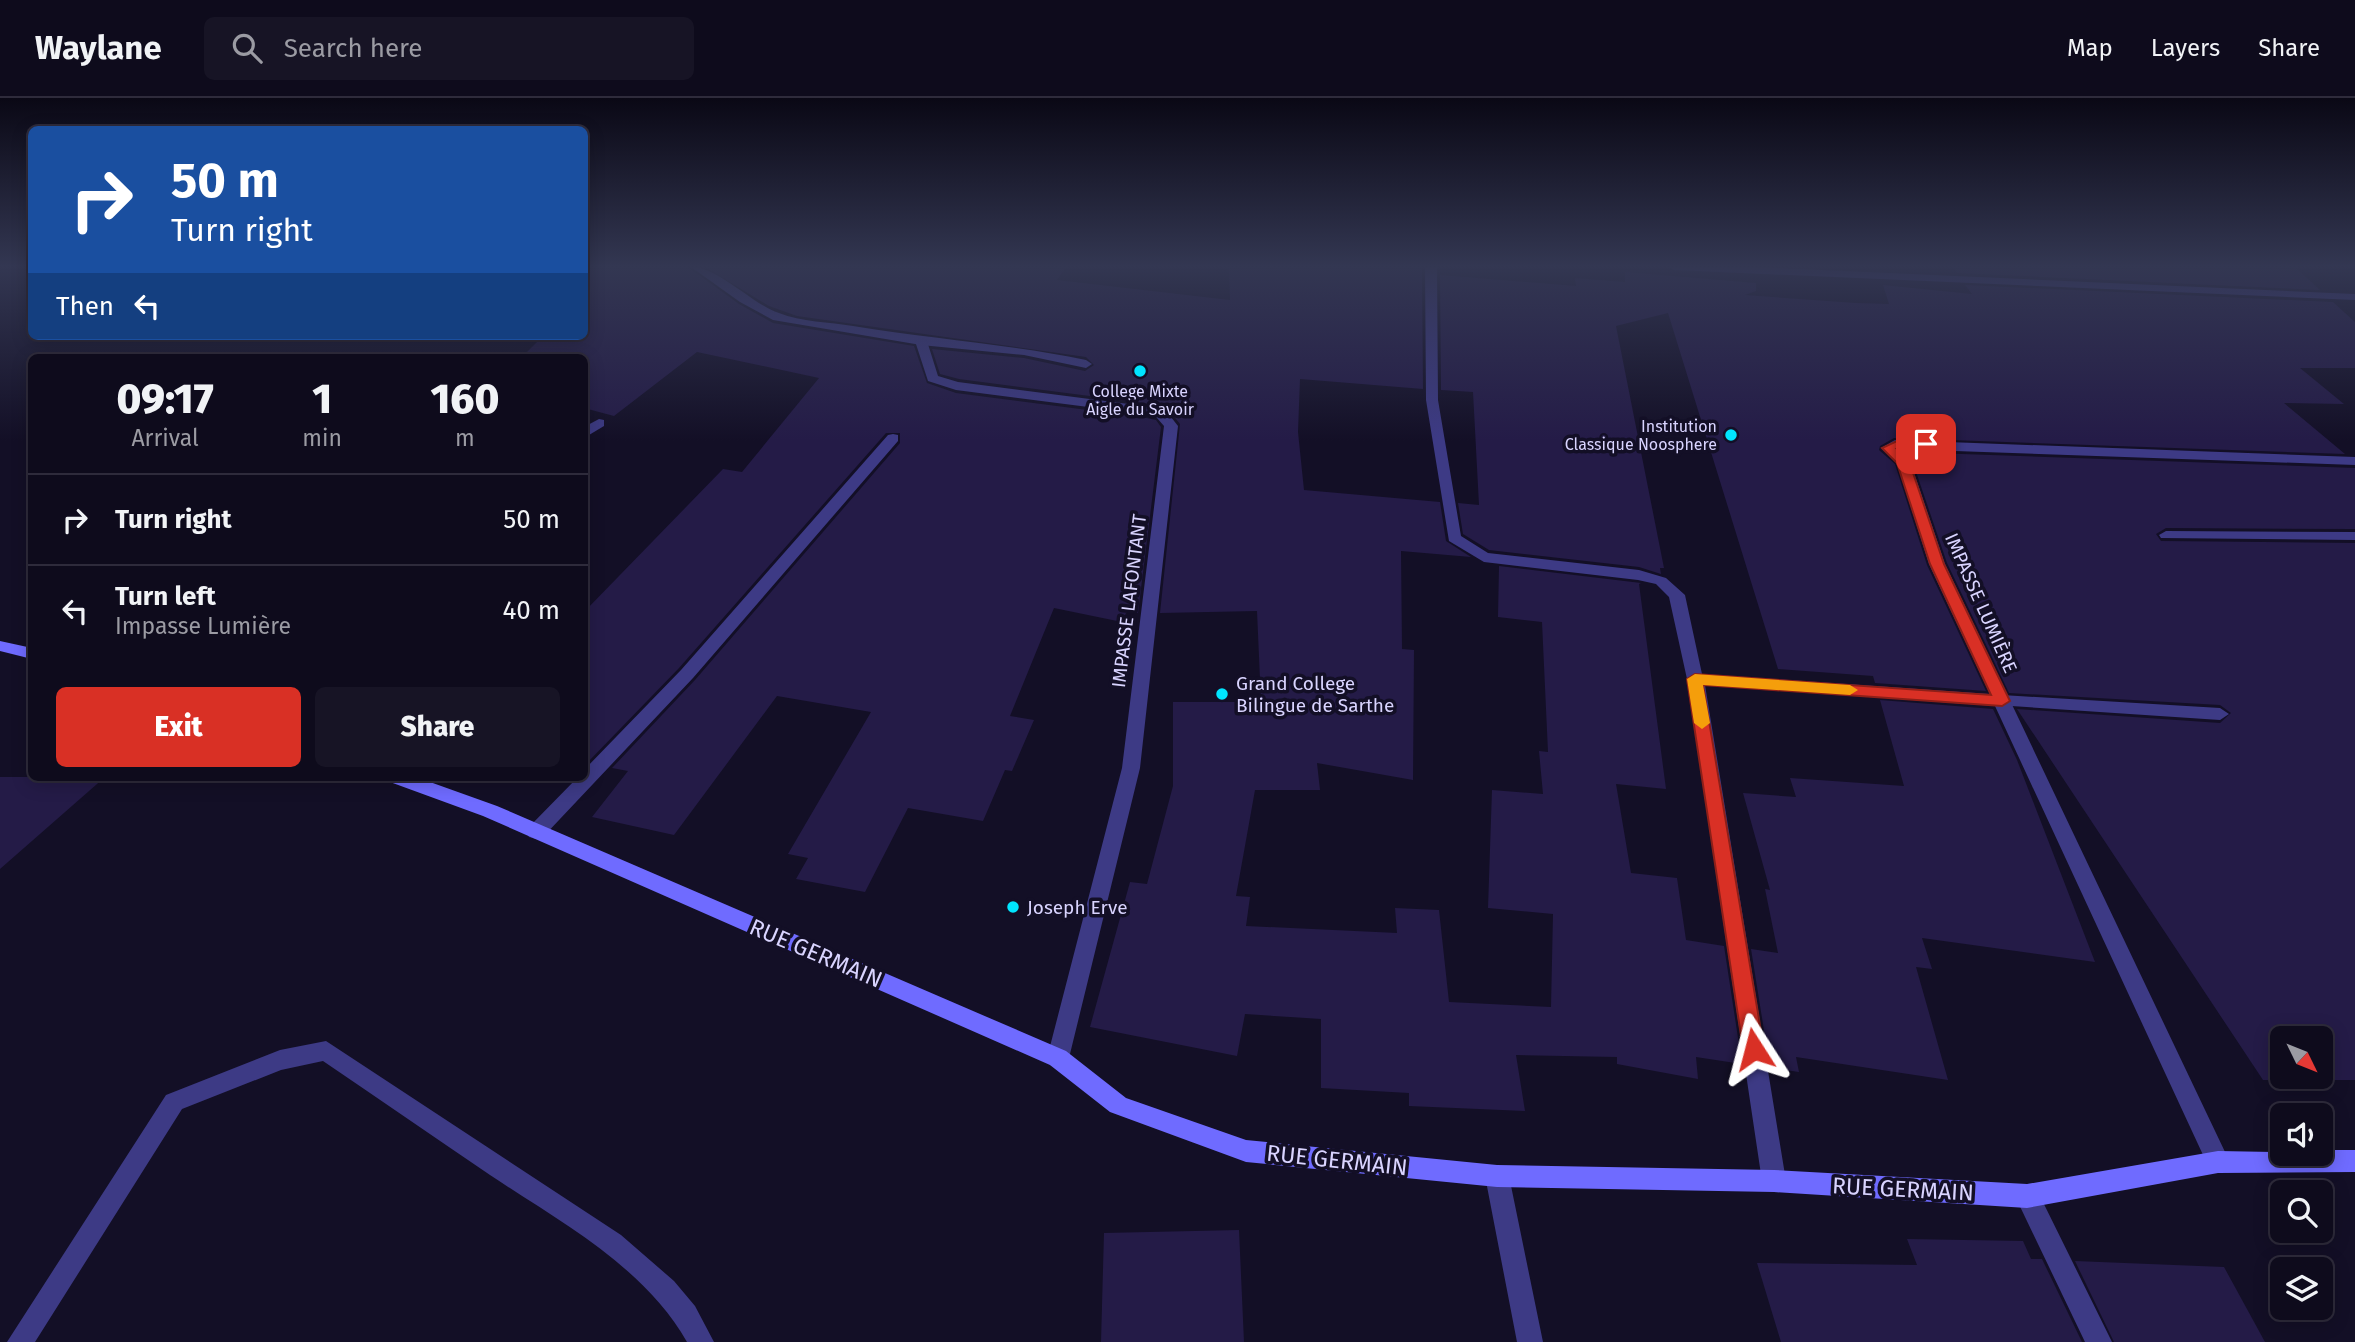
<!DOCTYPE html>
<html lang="en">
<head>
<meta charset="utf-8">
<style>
	:root { --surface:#0e0b1c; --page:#171425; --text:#f1f3f6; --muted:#9b9ba3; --line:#2e2b3b; --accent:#d93025 }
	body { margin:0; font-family:"Fira Sans",sans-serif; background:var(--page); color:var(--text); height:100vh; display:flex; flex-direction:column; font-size:26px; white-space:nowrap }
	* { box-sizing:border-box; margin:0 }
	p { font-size:23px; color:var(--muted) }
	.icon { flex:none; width:38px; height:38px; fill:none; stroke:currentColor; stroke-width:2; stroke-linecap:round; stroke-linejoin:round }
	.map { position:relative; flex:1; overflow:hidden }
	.drawer { position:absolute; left:28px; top:256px; width:560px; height:427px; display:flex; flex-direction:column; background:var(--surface); border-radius:10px; box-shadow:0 4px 18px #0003,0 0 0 2px var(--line) }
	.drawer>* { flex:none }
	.top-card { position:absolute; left:28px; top:28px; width:560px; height:214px; border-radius:10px; box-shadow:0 4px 18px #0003,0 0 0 2px var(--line); background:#1a4fa0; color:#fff; overflow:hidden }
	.needle { width:46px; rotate:133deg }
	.controls { position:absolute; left:2270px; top:928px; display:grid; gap:14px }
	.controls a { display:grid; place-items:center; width:63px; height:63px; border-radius:10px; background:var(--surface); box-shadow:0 4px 18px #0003,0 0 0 2px var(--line); font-size:35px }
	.pin { position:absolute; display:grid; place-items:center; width:60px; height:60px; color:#fff; margin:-30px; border-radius:14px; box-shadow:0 4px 10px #0006 }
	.me { position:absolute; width:77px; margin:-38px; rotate:351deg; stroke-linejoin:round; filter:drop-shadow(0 0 5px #0008) }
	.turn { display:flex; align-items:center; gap:24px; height:147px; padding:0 28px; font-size:32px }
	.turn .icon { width:91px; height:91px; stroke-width:2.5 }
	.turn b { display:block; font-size:49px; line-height:60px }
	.then { display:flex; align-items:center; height:66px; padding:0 28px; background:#0003; gap:14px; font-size:26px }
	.eta { display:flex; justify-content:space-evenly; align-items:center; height:119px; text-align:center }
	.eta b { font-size:42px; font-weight:800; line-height:49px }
	.cta { display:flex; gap:14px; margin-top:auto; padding:14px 28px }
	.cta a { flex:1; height:80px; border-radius:10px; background:var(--accent); color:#fff; font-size:28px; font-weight:800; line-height:80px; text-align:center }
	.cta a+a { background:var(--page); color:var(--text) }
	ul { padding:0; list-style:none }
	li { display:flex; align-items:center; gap:21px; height:91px; padding:0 28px; border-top:2px solid var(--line) }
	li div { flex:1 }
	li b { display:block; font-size:26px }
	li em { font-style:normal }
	header { display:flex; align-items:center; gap:42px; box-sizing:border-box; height:98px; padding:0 35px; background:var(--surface); border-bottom:2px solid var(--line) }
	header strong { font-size:33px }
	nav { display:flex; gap:38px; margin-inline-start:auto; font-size:24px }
	.search { width:490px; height:63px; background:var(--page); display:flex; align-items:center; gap:18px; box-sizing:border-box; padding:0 24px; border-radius:10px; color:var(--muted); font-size:26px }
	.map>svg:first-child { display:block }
	.building { fill:#241b47; fill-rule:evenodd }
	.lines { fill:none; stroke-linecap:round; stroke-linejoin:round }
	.lane { fill:#3d3a85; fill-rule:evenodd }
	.street { fill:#3d3a85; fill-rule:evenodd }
	.secondary { fill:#6f6bff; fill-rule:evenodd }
	.route { fill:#d93025; stroke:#8d1f18; stroke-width:2 }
	.slow { fill:#f59e0b }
	.poi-dot { fill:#00e5ff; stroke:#130f26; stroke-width:2.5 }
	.labels { text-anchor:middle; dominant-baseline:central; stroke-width:7; stroke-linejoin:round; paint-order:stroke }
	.far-poi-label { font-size:16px; fill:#d9d4ff; stroke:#130f26 }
	.street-label { font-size:19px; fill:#d9d4ff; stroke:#130f26 }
	.poi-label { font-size:19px; fill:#d9d4ff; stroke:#130f26; text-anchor:start }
	.near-street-label { font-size:23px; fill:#d9d4ff; stroke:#130f26 }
</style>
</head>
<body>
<header>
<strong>Waylane</strong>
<div class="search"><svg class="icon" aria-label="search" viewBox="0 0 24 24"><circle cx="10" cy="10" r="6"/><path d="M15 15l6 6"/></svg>Search here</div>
<nav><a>Map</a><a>Layers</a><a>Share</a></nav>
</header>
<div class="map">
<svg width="2355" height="1244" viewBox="0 0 2355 1244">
	<rect width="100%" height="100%" fill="#130f26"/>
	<path class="building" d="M584,169H688L739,206L773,225L914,248L927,285L956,295L1142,319L1156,322L1161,329L1138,515H1126L1122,524L1054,510L1010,618L1034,622L1012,673L1005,672L983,723L908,710L865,794L796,781L808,760L788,756L871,614L777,598L674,737L592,719L628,673L612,670L695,582L900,345V335H886L679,570L588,664H584V514L723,371L742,374L819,280L697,254L614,318L584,310V259H522L543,238H584Z
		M705,169H1066L1057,182L1230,202L1229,169H1422L1423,291L1300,281L1298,334L1304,392L1440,404L1446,443L1471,459L1401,453L1402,551L1414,552L1413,682L1317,665L1320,692H1255L1236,798L1250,799L1246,828L1397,835L1395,810L1439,812L1449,904L1551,909L1553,816L1488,810L1492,692L1543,696L1539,653L1548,654L1542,524L1498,519L1499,468L1641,485L1639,486L1666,691L1616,686L1631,775L1677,780L1686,842L1724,848L1742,966L1696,959L1698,981L1617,966V959L1516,957L1525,1013L1409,1008V995L1321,990V921L1245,916L1237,958L1090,929L1130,784L1147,786L1173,688V604H1261L1257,513L1160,515L1180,326L1168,311L1144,305L959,281L940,276L932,251L1024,260L1085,273L1094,267L1086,259L797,218L769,208Z
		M1953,169H2295L2320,192L1957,175Z
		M1625,174L1756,185V193L1745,197L1856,205L1889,206L1883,187L1972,196L1965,187L2333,204L2355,224V270H2300L2344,306L2284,305L2345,356L1894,340L1880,348L1879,352L1895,366L1927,467L1986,593L1875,585L1873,578L1778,571L1668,215L1616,228L1664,470H1660L1661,476L1639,469L1489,452L1463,436L1458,405L1479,407L1473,294L1441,292L1440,177L1576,188L1575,180L1625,184Z
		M1904,354L2355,370V431L2166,430L2156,436L2161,443L2355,445V982H2263L2017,611L2220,625L2231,615L2220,607L2009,595L1947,465L1912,362ZM2282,940H2320V978H2282Z
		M1880,602L1993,611L2017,662L2095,864L1922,840L1932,871L1916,869L1948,982L1796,959L1799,974L1770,970L1751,851L1778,855L1765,791L1770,792L1743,695L1796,699L1790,680L1904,688Z
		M0,679H105L0,771Z
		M1239,1132L1244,1244H1101L1104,1135Z
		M1907,1141L2023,1143L2031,1161H2042L2082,1244H1781L1757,1165L1917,1167Z
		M2075,1163L2224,1169L2265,1244H2114Z"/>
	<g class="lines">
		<path class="lane" d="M691,169C719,169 750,205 779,215C801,224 830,224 853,228C931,241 1009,246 1086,262L1092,266L1086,270L1024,257L921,247L773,222L740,204Z
			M599,321L604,322V328L584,340V329Z
			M2166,433L2355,434V442L2161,440L2159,437Z
			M2002,597L2220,610L2229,616L2220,622L1996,607L1993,603L1996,599Z
			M326,943L621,1137L674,1183L695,1208L714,1244H687C644,1168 560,1124 490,1077C434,1039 379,1001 323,963L281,972L182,1011L35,1244H7L166,997L280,952Z"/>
		<path class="street" d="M1425,169H1437L1438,302L1461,438L1488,455L1639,472L1666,480L1685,497L1702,576L1990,596L1929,466L1897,365L1881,350L1895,342L2355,359V367L1897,351L1910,363L1945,466L2226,1056L2230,1064L2226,1072L2218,1075L2210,1072L1995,608L1705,587L1786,1083L1782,1091L1774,1094L1766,1091L1762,1083L1687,581L1669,499L1656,486L1638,482L1484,464L1449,443L1426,302Z
			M1669,169H1754L2355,196V202L1674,172Z
			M921,239L927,243L938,278L958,284L1144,308L1167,314L1178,328L1140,670L1069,960L1066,967L1058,970L1050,967L1047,960L1122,670L1164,328L1157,320L1143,316L956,292L928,283L915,243Z
			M893,336L898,337V343L693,580L543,739L536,741L529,739L526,734L529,729L578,679H584V672L681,572L888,337Z
			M1497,1067L1505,1070L1509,1078L1543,1244H1517L1485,1078L1489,1070Z
			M2027,1086L2036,1090L2112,1244H2085L2015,1098L2018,1090Z"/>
		<path class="secondary" d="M0,543L32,550V561L0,553Z
			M387,679H416L497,708L1066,953L1126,1000L1246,1042L1497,1067L1774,1072L2027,1086L2218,1053L2320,1055V1052H2355V1074L2218,1075L2027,1110L1774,1094L1497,1089L1246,1064L1110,1014L1050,967L483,718L390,684Z"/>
	</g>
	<linearGradient id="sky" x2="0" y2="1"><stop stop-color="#0a0815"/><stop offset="0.49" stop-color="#333752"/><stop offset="1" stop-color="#333752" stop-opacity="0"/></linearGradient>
	<rect width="2355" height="343" fill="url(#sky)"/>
	<path class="route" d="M1899,342L1926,343L1932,346L1926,350L1897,351L1909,363L1944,466L2010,603L2002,608L1703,587L1764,951L1761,957L1754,960L1746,957L1743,951L1687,581L1695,576L1991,597L1930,466L1897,365L1882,350Z"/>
	<path class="slow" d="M1695,576L1850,587L1858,592L1850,597L1703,587L1710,625L1702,631L1694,625L1687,581Z"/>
	<g class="poi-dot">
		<circle cx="1140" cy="273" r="7"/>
		<circle cx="1731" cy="337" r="7"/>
		<circle cx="1222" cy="596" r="7"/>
		<circle cx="1013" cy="809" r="7"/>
	</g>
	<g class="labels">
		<g class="far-poi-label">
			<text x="1140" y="293">College Mixte<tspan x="1140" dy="18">Aigle du Savoir</tspan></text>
			<text x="1717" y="328" text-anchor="end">Institution<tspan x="1717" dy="18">Classique Noosphere</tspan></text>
		</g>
		<g class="street-label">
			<text transform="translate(1129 503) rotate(-83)">IMPASSE LAFONTANT</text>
			<text transform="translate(1981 505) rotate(66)">IMPASSE LUMIÈRE</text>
		</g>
		<g class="poi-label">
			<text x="1236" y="585">Grand College<tspan x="1236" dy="22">Bilingue de Sarthe</tspan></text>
			<text x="1027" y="809">Joseph Erve</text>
		</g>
		<g class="near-street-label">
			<text transform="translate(816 855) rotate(23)">RUE GERMAIN</text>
			<text transform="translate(1337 1062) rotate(6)">RUE GERMAIN</text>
			<text transform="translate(1903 1091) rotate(3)">RUE GERMAIN</text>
		</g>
	</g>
</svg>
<div class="controls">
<a><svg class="needle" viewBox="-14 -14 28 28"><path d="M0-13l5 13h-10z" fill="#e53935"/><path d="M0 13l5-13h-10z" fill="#9b9ba3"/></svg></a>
<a><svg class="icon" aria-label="sound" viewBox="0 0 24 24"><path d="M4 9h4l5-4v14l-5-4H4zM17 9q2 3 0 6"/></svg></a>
<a><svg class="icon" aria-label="search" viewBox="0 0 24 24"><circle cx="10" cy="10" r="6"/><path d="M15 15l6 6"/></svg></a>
<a><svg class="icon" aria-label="layers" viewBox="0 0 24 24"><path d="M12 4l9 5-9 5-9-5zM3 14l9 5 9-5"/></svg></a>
</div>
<div class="pin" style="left:1926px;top:346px;background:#d93025"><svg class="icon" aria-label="arrive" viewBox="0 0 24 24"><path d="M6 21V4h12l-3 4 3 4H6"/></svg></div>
<svg class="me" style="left:1754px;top:951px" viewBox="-20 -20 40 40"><path d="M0-17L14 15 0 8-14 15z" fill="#d93025" stroke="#fff" stroke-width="4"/></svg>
<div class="top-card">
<div class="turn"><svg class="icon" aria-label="right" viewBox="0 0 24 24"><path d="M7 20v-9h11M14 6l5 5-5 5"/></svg><div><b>50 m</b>Turn right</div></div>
<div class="then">Then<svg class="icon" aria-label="left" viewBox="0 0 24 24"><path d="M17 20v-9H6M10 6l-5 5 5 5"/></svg></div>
</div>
<section class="drawer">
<div class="eta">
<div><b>09:17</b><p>Arrival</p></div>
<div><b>1</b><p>min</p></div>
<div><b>160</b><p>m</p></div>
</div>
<ul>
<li><svg class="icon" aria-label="right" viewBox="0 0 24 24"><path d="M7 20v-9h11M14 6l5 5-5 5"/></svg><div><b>Turn right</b></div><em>50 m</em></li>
<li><svg class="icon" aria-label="left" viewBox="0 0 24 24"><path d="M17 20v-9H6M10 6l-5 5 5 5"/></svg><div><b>Turn left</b><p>Impasse Lumière</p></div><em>40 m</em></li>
</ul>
<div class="cta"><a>Exit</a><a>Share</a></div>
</section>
</div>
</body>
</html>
